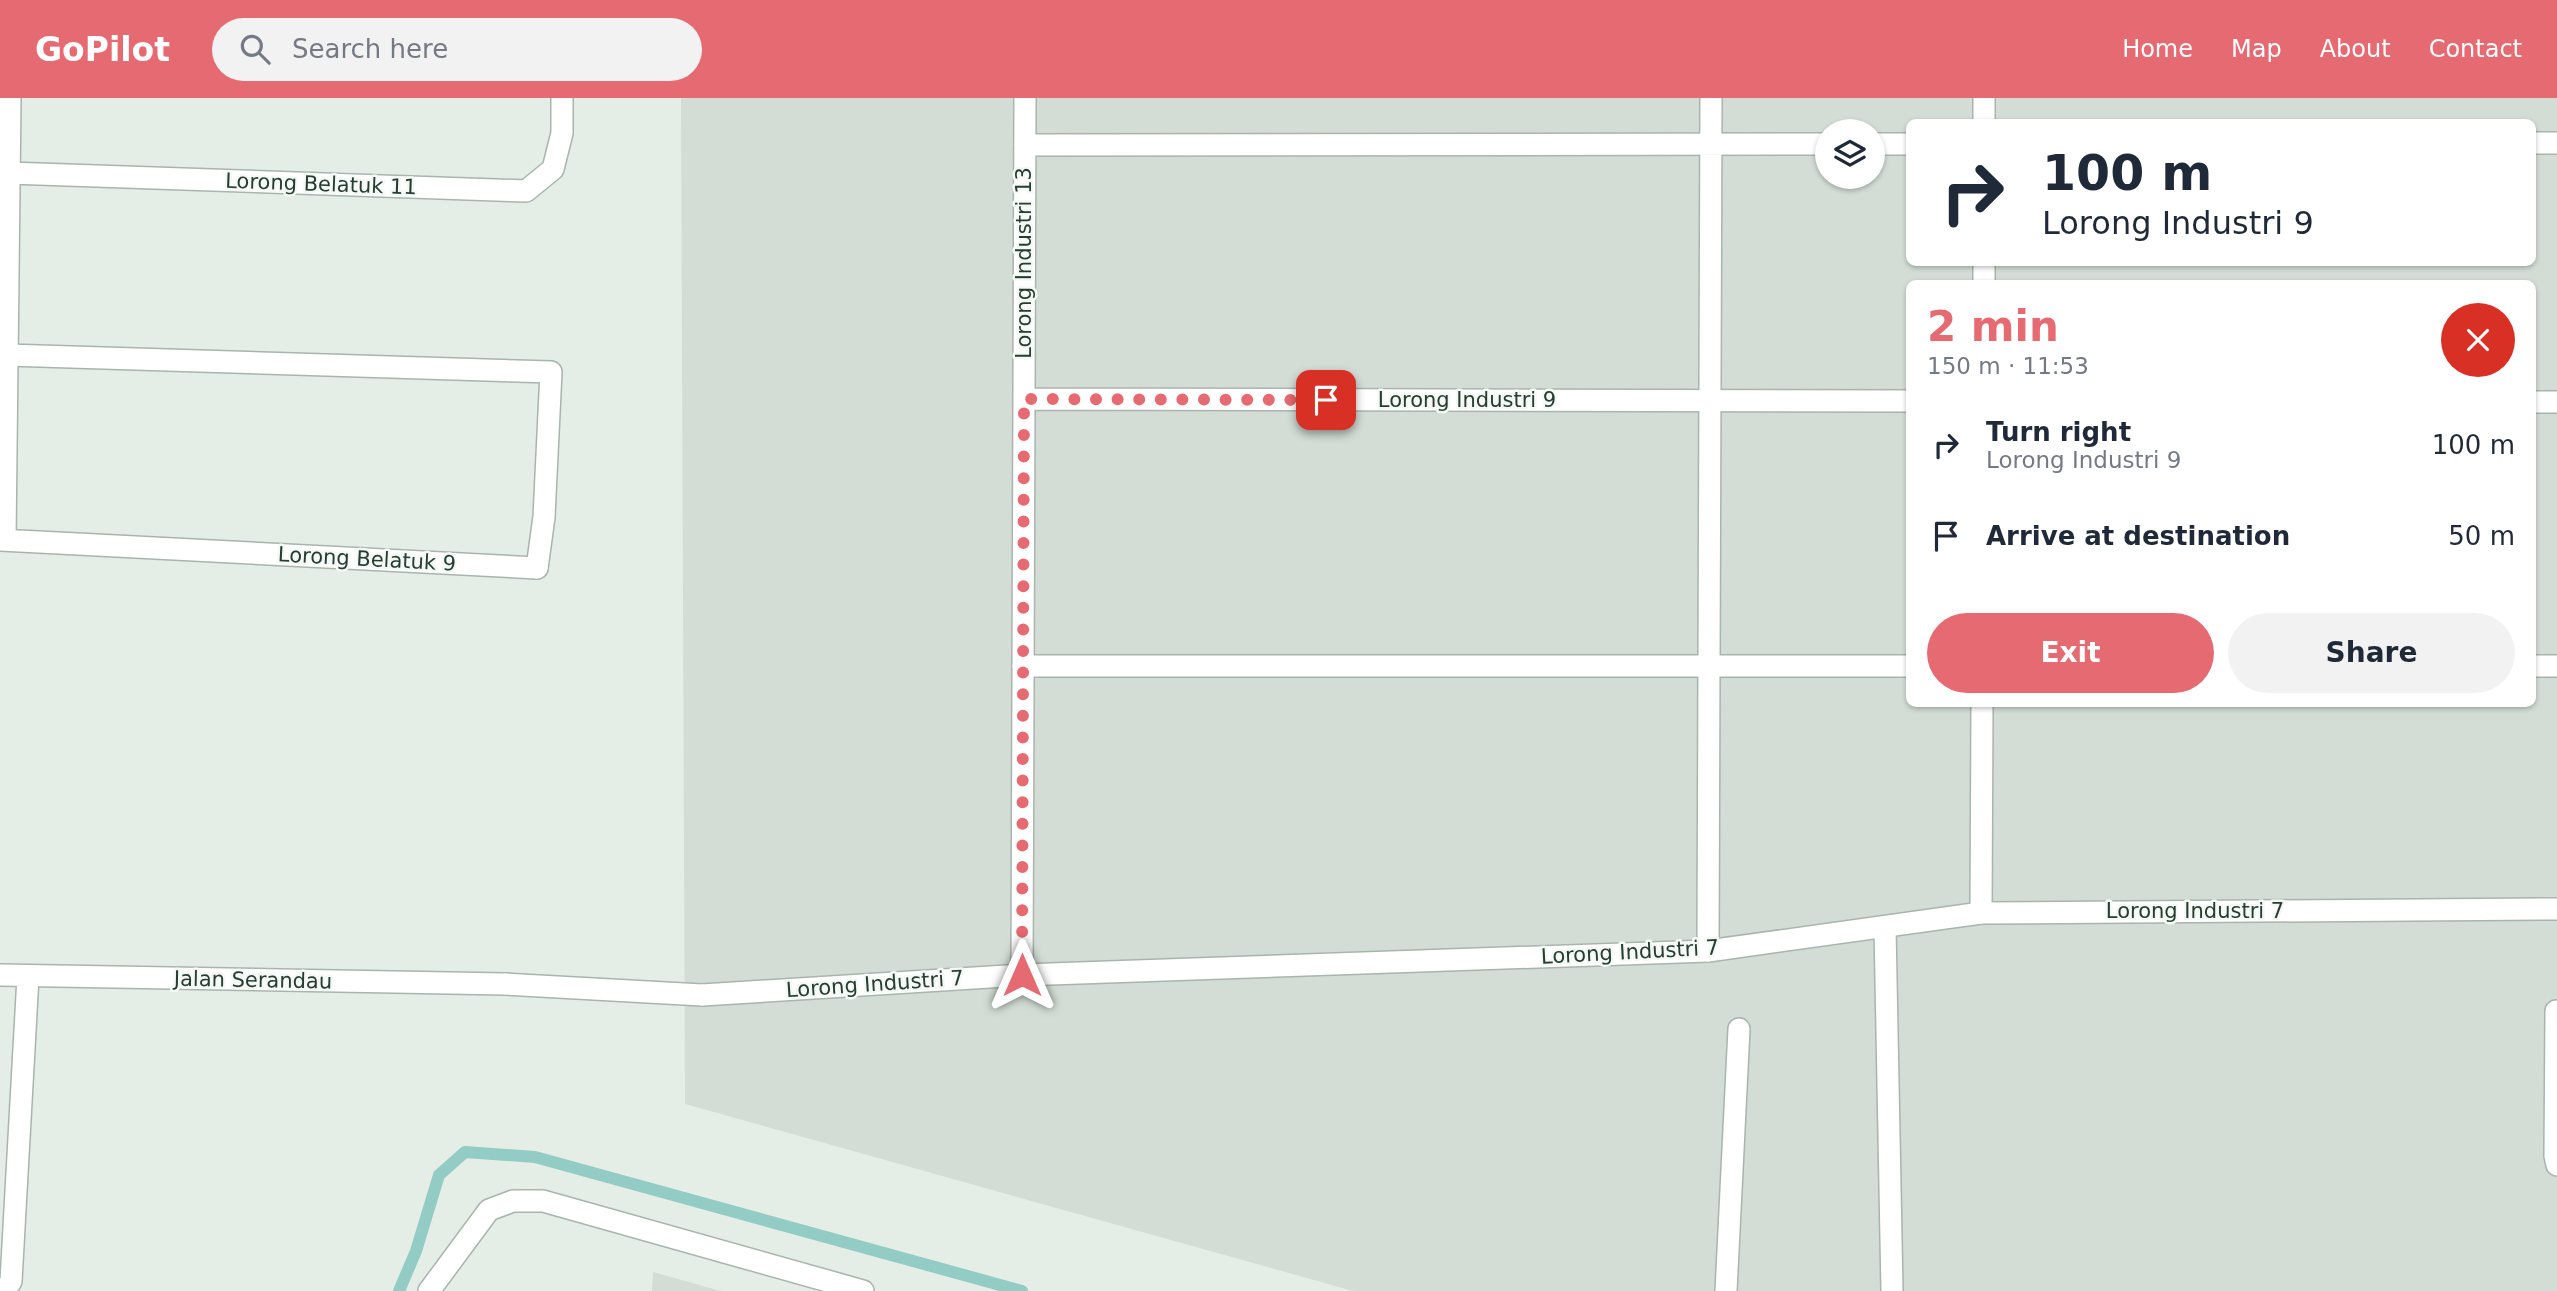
<!DOCTYPE html>
<html lang="en">
<head>
<meta charset="utf-8">
<style>
	:root { --surface:#fff; --page:#f2f2f3; --text:#1f2937; --muted:#747a83; --accent:#e66a71 }
	body { margin:0; font-family:"DejaVu Sans",sans-serif; background:var(--page); color:var(--text); height:100vh; display:flex; flex-direction:column; font-size:26px; white-space:nowrap }
	* { box-sizing:border-box; margin:0 }
	p { font-size:23px; color:var(--muted) }
	.icon { flex:none; width:38px; height:38px; fill:none; stroke:currentColor; stroke-width:2; stroke-linecap:round; stroke-linejoin:round }
	.map { position:relative; flex:1; overflow:hidden }
	.sheet { position:absolute; left:1906px; top:182px; width:630px; height:427px; display:flex; flex-direction:column; background:var(--surface); border-radius:10px; box-shadow:0 2px 5px #0004 }
	.sheet>* { flex:none }
	.hud { position:absolute; left:1906px; top:21px; width:630px; height:147px; border-radius:10px; box-shadow:0 2px 5px #0004; background:#fff; color:var(--text); overflow:hidden }
	.tools { position:absolute; left:1815px; top:21px; display:grid; gap:14px }
	.tools a { display:grid; place-items:center; width:70px; height:70px; border-radius:50%; background:var(--surface); box-shadow:0 2px 5px #0004; font-size:35px }
	.pin { position:absolute; display:grid; place-items:center; width:60px; height:60px; color:#fff; margin:-30px; border-radius:14px; box-shadow:0 4px 10px #0006 }
	.me { position:absolute; width:77px; margin:-38px; rotate:0deg; stroke-linejoin:round; filter:drop-shadow(0 0 5px #0008) }
	.turn { display:flex; align-items:center; gap:24px; height:147px; padding:0 21px; font-size:32px }
	.turn .icon { width:91px; height:91px; stroke-width:2.5 }
	.turn b { display:block; font-size:49px; line-height:60px }
	.round { display:grid; place-items:center; flex:none; width:74px; height:74px; border-radius:37px; background:var(--page) }
	.overview { display:flex; align-items:center; justify-content:space-between; height:119px; padding:0 21px }
	h1 { font-size:42px; font-weight:600; line-height:52px; color:var(--accent) }
	.action { display:flex; gap:14px; margin-top:auto; padding:14px 21px }
	.action a { flex:1; height:80px; border-radius:42px; background:var(--accent); color:#fff; font-size:28px; font-weight:600; line-height:80px; text-align:center }
	.action a+a { background:var(--page); color:var(--text) }
	ul { padding:0; list-style:none }
	li { display:flex; align-items:center; gap:21px; height:91px; padding:0 21px }
	li div { flex:1 }
	li b { display:block; font-size:26px }
	li em { font-style:normal }
	header { display:flex; align-items:center; gap:42px; box-sizing:border-box; height:98px; padding:0 35px; background:var(--accent); color:#fff }
	header strong { font-size:33px }
	nav { display:flex; gap:38px; margin-inline-start:auto; font-size:24px }
	.search { width:490px; height:63px; background:var(--page); display:flex; align-items:center; gap:18px; box-sizing:border-box; padding:0 24px; border-radius:38px; color:var(--muted); font-size:26px }
	.map>svg:first-child { display:block }
	.built { fill:#d3ddd5; fill-rule:evenodd }
	.lines { fill:none; stroke-linecap:round; stroke-linejoin:round }
	.stream { stroke:#92ccc4; stroke-width:12 }
	.service-casing { stroke:#a8b5ac; stroke-width:24 }
	.minor-casing { stroke:#a8b5ac; stroke-width:24 }
	.service { stroke:#fff; stroke-width:21 }
	.minor { stroke:#fff; stroke-width:21 }
	.route { stroke:#e66a71; stroke-width:12; stroke-dasharray:0 21.6 }
	.labels { text-anchor:middle; dominant-baseline:central; stroke-width:5; stroke-linejoin:round; paint-order:stroke }
	.street-label { font-size:21px; fill:#263d30; stroke:#f5f9f6 }
</style>
</head>
<body>
<header>
<strong>GoPilot</strong>
<div class="search"><svg class="icon" aria-label="search" viewBox="0 0 24 24"><circle cx="10" cy="10" r="6"/><path d="M15 15l6 6"/></svg>Search here</div>
<nav><a>Home</a><a>Map</a><a>About</a><a>Contact</a></nav>
</header>
<div class="map">
<svg width="2557" height="1193" viewBox="0 0 2557 1193">
	<rect width="100%" height="100%" fill="#e5ede7"/>
	<path class="built" d="M681,0H2557V1193H1353L685,1006ZM1909,24H2532V164H1909ZM1827,33H1872V79H1827ZM1909,186H2532V606H1909Z
		M653,1174L721,1193H652Z"/>
	<g class="lines">
		<path class="stream" d="M399,1193L416,1153L439,1077L465,1054L535,1059L1022,1193"/>
		<g class="service-casing">
			<path id="service" d="M1984,24V0
				M2532,45H2557
				M1872,46H1909
				M1025,47L1827,46
				M1984,186V164
				M7,257L551,274L544,419L537,470
				M1023,568H1909
				M2532,568H2557
				M1981,815L1982,606
				M1885,829L1892,1193
				M1708,853L1711,0
				M505,886L702,897
				M2556,913L2555,1058L2557,1067
				M429,1193L489,1112L513,1103H543L863,1193
				M1726,1193L1739,931"/>
		</g>
		<g class="minor-casing">
			<path id="minor" d="M9,75L526,93L553,71L562,35V0
				M1024,301L1909,303
				M2532,304H2557
				M0,442L537,470
				M5,442L10,0
				M0,877L505,886
				M1022,877L1025,0
				M702,897L1022,877L1708,853L1981,815L2557,811
				M5,1193L11,1183L28,879"/>
		</g>
		<use href="#service" class="service"/>
		<use href="#minor" class="minor"/>
	</g>
	<g class="lines">
		<path class="route" d="M1022,877L1024,301L1326,302"/>
	</g>
	<g class="labels">
		<g class="street-label">
			<text transform="translate(321 86) rotate(2)">Lorong Belatuk 11</text>
			<text transform="translate(1024 165) rotate(-90)">Lorong Industri 13</text>
			<text x="1467" y="302">Lorong Industri 9</text>
			<text transform="translate(367 461) rotate(3)">Lorong Belatuk 9</text>
			<text x="2195" y="813">Lorong Industri 7</text>
			<text transform="translate(1630 854) rotate(-3)">Lorong Industri 7</text>
			<text transform="translate(253 882) rotate(1)">Jalan Serandau</text>
			<text transform="translate(875 886) rotate(-4)">Lorong Industri 7</text>
		</g>
	</g>
</svg>
<div class="tools">
<a><svg class="icon" aria-label="layers" viewBox="0 0 24 24"><path d="M12 4l9 5-9 5-9-5zM3 14l9 5 9-5"/></svg></a>
</div>
<div class="pin" style="left:1326px;top:302px;background:#d93025"><svg class="icon" aria-label="arrive" viewBox="0 0 24 24"><path d="M6 21V4h12l-3 4 3 4H6"/></svg></div>
<svg class="me" style="left:1022px;top:877px" viewBox="-20 -20 40 40"><path d="M0-17L14 15 0 8-14 15z" fill="#e66a71" stroke="#fff" stroke-width="4"/></svg>
<div class="hud">
<div class="turn"><svg class="icon" aria-label="right" viewBox="0 0 24 24"><path d="M7 20v-9h11M14 6l5 5-5 5"/></svg><div><b>100 m</b>Lorong Industri 9</div></div>
</div>
<section class="sheet">
<div class="overview"><div><h1>2 min</h1><p>150 m · 11:53</p></div><a class="round" style="background:#d93025;color:#fff"><svg class="icon" aria-label="close" viewBox="0 0 24 24"><path d="M6 6l12 12M18 6L6 18"/></svg></a></div>
<ul>
<li><svg class="icon" aria-label="right" viewBox="0 0 24 24"><path d="M7 20v-9h11M14 6l5 5-5 5"/></svg><div><b>Turn right</b><p>Lorong Industri 9</p></div><em>100 m</em></li>
<li><svg class="icon" aria-label="arrive" viewBox="0 0 24 24"><path d="M6 21V4h12l-3 4 3 4H6"/></svg><div><b>Arrive at destination</b></div><em>50 m</em></li>
</ul>
<div class="action"><a>Exit</a><a>Share</a></div>
</section>
</div>
</body>
</html>
